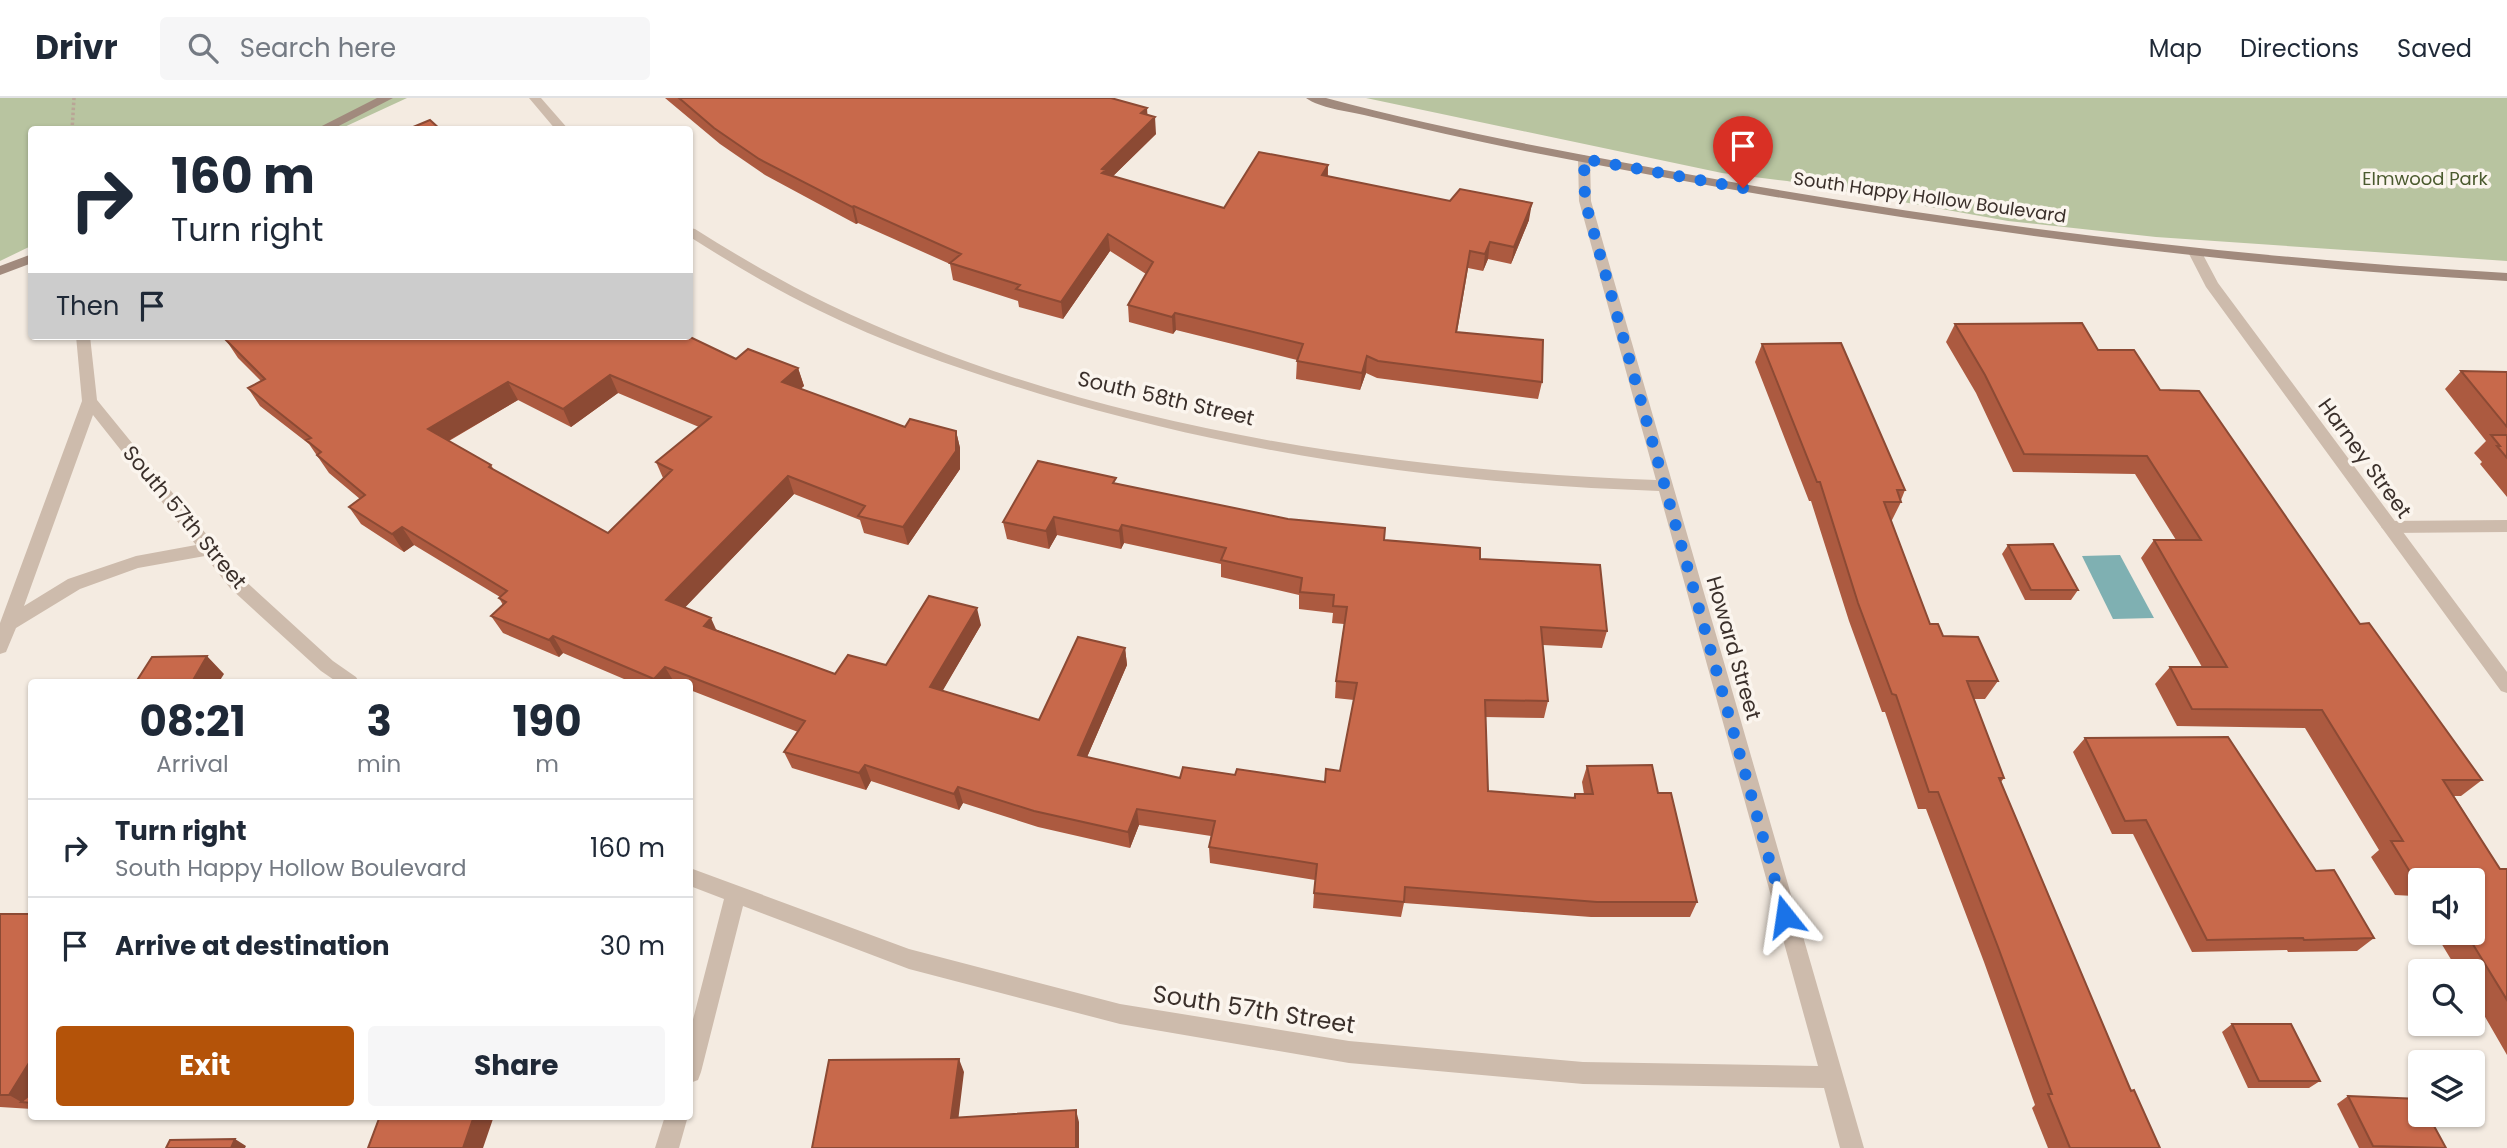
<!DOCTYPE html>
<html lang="en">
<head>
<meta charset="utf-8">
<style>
	:root { --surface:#fff; --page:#f6f6f7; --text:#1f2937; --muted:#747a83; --line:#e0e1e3; --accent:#b45309 }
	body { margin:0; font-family:Poppins,sans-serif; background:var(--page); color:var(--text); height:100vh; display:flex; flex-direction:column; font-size:26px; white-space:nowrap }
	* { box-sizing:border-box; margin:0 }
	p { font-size:23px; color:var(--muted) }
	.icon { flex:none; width:38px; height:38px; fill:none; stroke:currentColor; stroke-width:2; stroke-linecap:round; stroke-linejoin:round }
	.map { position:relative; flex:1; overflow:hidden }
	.details { position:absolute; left:28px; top:581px; width:665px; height:441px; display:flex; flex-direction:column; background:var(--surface); border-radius:7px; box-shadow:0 2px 5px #0004 }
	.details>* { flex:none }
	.banner { position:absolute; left:28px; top:28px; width:665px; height:214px; border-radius:7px; box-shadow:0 2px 5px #0004; background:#fff; color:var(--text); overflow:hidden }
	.fabs { position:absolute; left:2408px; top:770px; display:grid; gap:14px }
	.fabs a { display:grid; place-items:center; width:77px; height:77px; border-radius:7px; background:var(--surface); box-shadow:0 2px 5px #0004; font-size:35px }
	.pin { position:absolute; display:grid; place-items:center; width:60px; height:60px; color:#fff; margin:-72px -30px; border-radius:50% 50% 50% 0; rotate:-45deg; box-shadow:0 0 7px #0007 }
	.pin .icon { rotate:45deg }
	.me { position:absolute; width:77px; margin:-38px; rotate:345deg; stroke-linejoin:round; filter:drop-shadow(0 0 5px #0008) }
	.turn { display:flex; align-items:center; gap:24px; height:147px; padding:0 28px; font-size:32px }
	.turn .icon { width:91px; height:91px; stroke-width:2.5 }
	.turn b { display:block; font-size:49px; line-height:60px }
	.then { display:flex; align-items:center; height:66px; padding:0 28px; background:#0003; gap:14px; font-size:26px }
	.eta { display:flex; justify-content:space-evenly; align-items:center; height:119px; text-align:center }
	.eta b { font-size:42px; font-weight:700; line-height:49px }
	.primary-button { display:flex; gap:14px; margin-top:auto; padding:14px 28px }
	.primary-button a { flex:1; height:80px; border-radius:7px; background:var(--accent); color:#fff; font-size:28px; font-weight:700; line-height:80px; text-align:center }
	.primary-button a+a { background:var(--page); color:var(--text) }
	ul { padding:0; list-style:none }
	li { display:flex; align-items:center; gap:21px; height:98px; padding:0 28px; border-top:2px solid var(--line) }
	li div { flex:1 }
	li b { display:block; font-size:26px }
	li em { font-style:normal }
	header { display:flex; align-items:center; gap:42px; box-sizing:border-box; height:98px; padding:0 35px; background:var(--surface); border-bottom:2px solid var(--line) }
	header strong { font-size:33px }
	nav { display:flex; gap:38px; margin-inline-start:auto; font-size:24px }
	.search { width:490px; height:63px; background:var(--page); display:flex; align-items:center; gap:18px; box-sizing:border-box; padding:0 24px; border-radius:7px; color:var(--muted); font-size:26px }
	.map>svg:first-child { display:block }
	.green { fill:#b8c4a0 }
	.water { fill:#7fb0b2 }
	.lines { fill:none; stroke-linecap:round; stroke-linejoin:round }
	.path { stroke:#b9a596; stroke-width:3.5; stroke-dasharray:2.5 2.5; stroke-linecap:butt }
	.lane { fill:#cdbbac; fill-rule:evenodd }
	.street { fill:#cdbbac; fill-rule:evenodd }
	.secondary { fill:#a18a7d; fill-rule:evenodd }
	.wall { fill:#ac5a40; fill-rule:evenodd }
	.shaded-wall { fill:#8c4a34 }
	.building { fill:#c8694b; stroke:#8c4a34; stroke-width:2; fill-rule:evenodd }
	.route { stroke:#1a73e8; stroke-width:12; stroke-dasharray:0 21.6 }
	.labels { text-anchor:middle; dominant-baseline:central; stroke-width:7; stroke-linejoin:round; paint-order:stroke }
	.far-park-label { font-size:18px; fill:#4a5a2e; stroke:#fbf5ee }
	.far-street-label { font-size:18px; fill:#3b302b; stroke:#fbf5ee }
	.street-label { font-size:21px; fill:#3b302b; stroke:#fbf5ee }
	.near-street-label { font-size:24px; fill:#3b302b; stroke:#fbf5ee }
</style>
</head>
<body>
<header>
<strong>Drivr</strong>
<div class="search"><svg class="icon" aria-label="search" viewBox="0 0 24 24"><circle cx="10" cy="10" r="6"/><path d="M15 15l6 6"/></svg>Search here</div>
<nav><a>Map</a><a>Directions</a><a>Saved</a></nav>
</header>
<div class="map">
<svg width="2507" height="1050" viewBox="0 0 2507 1050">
	<rect width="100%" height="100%" fill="#f4ebe1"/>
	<path class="green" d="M0,0H407L340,31L32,32L31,148L0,163Z
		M1366,0H2507V163L2156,139L2008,123L1787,83L1722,75Z"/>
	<path class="water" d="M2120,457L2154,520L2113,521L2082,458Z"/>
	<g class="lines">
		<path class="path" d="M72,32L74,0"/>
		<path class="lane" d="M2507,422V434L2389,435L2381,429L2389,423Z"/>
		<path class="street" d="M529,0H541L569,32H556Z
			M1584,57L1590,61L1591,103L1864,1050H1840L1824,990L1583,986L1349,965L1120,926L909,871L743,808L701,974L698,982L690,985V933L724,801L690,788V770L909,851L1120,906L1349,943L1583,964L1818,968L1659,393C1449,386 1242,357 1040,296C965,273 889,247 818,212C774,191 731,165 690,139V130L695,131C738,158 782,184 828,206C1080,327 1379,372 1656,382L1579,103L1578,61Z
			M2195,150L2200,151L2218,185L2507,574V595L2501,593L2206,189L2188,154Z
			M76,238H90L97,302L242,480L333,563L356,579L359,584H337L321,573L230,490L205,458L138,470L80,491L16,530L6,554L0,556V525L82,303ZM93,317L196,447L136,458L68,481L24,508Z
			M665,1018H688L679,1050H655Z"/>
		<path class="secondary" d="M377,0H393L331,32H314Z
			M1306,0H1326C1457,35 1592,59 1726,83C1985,129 2244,160 2507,175V183C2176,165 1850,117 1525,53C1471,42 1418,30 1364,17C1346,13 1320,10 1306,0Z
			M32,156V165L0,177V168Z"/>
	</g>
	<path class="wall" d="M665,0H1111L1147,17L1156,36L1113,78L1224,110L1328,67V78L1529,122L1511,166L1488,161L1483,173L1468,170L1457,234L1542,284L1538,301L1377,280L1366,275L1360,292L1296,281L1297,262L1176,232L1173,236L1129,224L1128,207L1146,176L1110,153L1063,221L1019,209L1018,203L953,182L950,166L858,125L856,126L765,77L720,46Z
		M1955,226L2098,252L2160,292L2360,526L2482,682L2461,698H2454L2500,771H2507V957L2473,898V873H2458L2435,835H2473V782H2420V809L2414,798L2395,797L2371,759L2379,752L2305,630L2177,628L2155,586L2170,569H2202L2141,460L2154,442H2176L2135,376L2013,374L1976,295L1946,244Z
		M226,242L736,261L798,270L804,288L800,291L905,329L956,333L960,350V371L908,447L864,435L860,422L794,396L684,510L717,532L835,576L886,567L981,527L942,593L1039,622L1125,550L1127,567L1087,659L1180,680L1235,677L1325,684L1340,673L1354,602L1335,600L1336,583L1344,526L1332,525L1333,515L1299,511V497L1221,479V466L1124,445L1121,451L1057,437L1049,451L1007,441L1003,424L1117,386L1384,442L1480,461L1607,533L1602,550L1543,547L1548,603L1544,620L1485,619L1488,693L1573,700L1575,696H1584L1582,684L1587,668L1658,695L1697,804L1690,819H1591L1404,805L1401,819L1313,810L1315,782L1210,765L1209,749L1211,738L1139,727L1130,750L1038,729L963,705L959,712L871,683L866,692L792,670L784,654L798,634L690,592V584H631L563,555L559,559L503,535L491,518L503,507L499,500L500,499L414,447L404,454L361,426L349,409L360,401L329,375L309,346L260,308L248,290L261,283L238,260ZM618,295L699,329L656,364L663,380L608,435L494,372L491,367L449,343L518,302L571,329Z
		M1762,246L1905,392L1901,402V404L1892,422H1891L1930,526L1943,538L1998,583L1985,601H1974L2004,680L2001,684L2131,993L2160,1050H2048L2032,1010L2035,1007L1984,864L1926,711H1918L1885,614H1882L1849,523L1811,403H1809L1755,264Z
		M2461,273L2507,274V399L2480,366L2482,364L2474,355L2486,343L2445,291Z
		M2008,447L2078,492L2071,502H2025L2002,456Z
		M2085,640L2316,773L2374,840L2357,853L2288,854L2287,852L2192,854L2133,736H2112L2073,654Z
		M0,816H32V1011L0,1009Z
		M2232,926L2320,983L2309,990H2248L2222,934Z
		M2348,998L2446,1050H2359L2337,1006Z"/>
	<path class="shaded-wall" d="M1147,10L1148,26L1155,19L1156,36L1107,84V89L1102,71L1141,15Z
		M1328,67L1327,84L1322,77Z
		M1532,105L1529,122L1511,166L1514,149Z
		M854,108L858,125L856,126L852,109Z
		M1108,136L1110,153L1063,221L1061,204Z
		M1490,144L1488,161L1483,173L1485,156Z
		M1175,215L1176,232L1173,236L1172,219Z
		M1367,258L1366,275L1360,292L1362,275Z
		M798,270L804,288L788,302L782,284Z
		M610,277L618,295L571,329L563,311Z
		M508,284L518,302L439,348L428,331Z
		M956,333L960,350V371L908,447L903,429Z
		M788,378L794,396L675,520L666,502Z
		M1054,419L1057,437L1049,451L1046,433Z
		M1122,427L1124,445L1121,451L1119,433Z
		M402,429L414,447L404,454L392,436Z
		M977,510L981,527L935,606L930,589Z
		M711,520L719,538L704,528Z
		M553,538L563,555L559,559L549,542Z
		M1125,550L1127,567L1081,673L1078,657Z
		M207,558L224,576L219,584H192Z
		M665,569L674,584H655L654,581Z
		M865,667L871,683L866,692L859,675Z
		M958,689L963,705L959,712L954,696Z
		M1137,711L1139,727L1130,750L1128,734Z
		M32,960V1005L21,1004L32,1010L9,997Z
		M959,961L964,974L957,1032L951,1020Z
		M1076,1012L1079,1024V1050H1076Z
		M474,1018H494L483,1050H463Z
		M235,1041L246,1048L245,1050H231Z"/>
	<path class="building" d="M679,0H1111L1147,10L1141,15L1155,19L1102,71L1106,72L1102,75L1224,110L1259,54L1328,67L1322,77L1450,103L1460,91L1532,105L1514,149L1490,144L1485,156L1470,153L1456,234L1543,242L1542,284L1378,263L1367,258L1362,275L1297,263L1303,246L1175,215L1172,219L1128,207L1153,164L1108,136L1061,204L1016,191L1020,187L950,165L961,156L854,108L852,109L759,61L714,30Z
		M430,22L441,32H406Z
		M2082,225L2098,252H2134L2160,292L2199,293L2360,526L2369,525L2482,682H2443L2500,771H2507V902L2466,835H2473V782H2415L2391,743H2403L2322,612L2192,611L2170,569H2227L2154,442H2201L2147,358L2024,356L1985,277L1955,226Z
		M235,238H688L736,261L748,251L798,270L782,284L905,329L910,321L956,333V353L903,429L858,418L865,408L788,378L666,502L711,520L704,528L835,576L848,557L886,567L929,498L977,510L930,589L1039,622L1078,539L1125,550L1078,657L1180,680L1183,669L1235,677L1237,671L1325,684L1326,671L1340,673L1357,585L1336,583L1347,509L1333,508L1334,497L1300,494L1302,480L1221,462L1226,450L1122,427L1119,433L1054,419L1046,433L1003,424L1038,363L1116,380L1113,385L1288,421L1385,430L1384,442L1480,450V461L1600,467L1607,533L1541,529L1548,603L1485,602L1488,693L1575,700V696H1593L1587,668L1652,667L1658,695H1671L1697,804H1597L1405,789L1404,804L1314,795L1317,766L1209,749L1215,723L1137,711L1128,734L1034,713L958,689L954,696L865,667L859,675L784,654L805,623L665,569L654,581L553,538L549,542L491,518L506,504L499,500L507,493L402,429L392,436L349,409L365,397L317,357L321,354L306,342L311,340L248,290L265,281L226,242ZM610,277L711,319L656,364L672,372L608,435L489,369L491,367L428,331L508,284L563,311Z
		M1841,245L1905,392H1897L1901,404H1884L1930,526H1938L1943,538L1978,539L1998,583H1967L2004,680H1999L2131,993L2134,992L2160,1050H2070L2048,996H2052L1998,849L1938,694H1929L1896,597L1892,596L1858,505L1820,384H1817L1762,246Z
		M2461,273L2507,274V329Z
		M2491,337H2507V360L2497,348H2500Z
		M2053,446L2078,492H2031L2008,447Z
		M207,558L192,584H136L152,559Z
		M2228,639L2316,773L2334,772L2374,840L2304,842L2303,840L2207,842L2146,722L2125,723L2085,640Z
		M0,816H32V960L9,997H0Z
		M2232,926H2291L2320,983H2259Z
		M959,961L951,1020L1076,1012V1050H812L829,962Z
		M32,995V1005L21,1004Z
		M2348,998L2420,1001V1017H2428L2446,1050L2373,1048Z
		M380,1018H474L463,1050H368Z
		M235,1041L231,1050H166L170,1042Z"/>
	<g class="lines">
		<path class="route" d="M1743,90L1584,61L1585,103L1785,818"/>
	</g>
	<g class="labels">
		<g class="far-park-label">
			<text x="2425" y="80">Elmwood Park</text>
		</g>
		<g class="far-street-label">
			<text transform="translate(1930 99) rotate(8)">South Happy Hollow Boulevard</text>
		</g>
		<g class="street-label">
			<text transform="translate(1166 300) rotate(13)">South 58th Street</text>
			<text transform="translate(2365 360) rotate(54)">Harney Street</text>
			<text transform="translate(185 419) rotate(50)">South 57th Street</text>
			<text transform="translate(1734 550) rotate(74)">Howard Street</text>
		</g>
		<g class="near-street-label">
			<text transform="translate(1254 911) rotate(9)">South 57th Street</text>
		</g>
	</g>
</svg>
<div class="fabs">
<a><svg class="icon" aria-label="sound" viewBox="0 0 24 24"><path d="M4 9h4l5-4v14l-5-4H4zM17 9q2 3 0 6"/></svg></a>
<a><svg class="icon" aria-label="search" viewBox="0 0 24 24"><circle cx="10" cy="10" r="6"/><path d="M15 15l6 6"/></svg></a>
<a><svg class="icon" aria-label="layers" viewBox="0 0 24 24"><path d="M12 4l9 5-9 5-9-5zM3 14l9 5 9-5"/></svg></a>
</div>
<div class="pin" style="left:1743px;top:90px;background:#d93025"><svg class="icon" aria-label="arrive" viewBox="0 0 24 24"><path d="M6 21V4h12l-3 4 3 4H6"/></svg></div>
<svg class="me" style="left:1785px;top:818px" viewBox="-20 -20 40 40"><path d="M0-17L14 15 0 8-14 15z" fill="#1a73e8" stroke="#fff" stroke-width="4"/></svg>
<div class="banner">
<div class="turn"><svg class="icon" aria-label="right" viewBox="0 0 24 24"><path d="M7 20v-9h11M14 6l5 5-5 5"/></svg><div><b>160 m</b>Turn right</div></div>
<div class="then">Then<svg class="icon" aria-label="arrive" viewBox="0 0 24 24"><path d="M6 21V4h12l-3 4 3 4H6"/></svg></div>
</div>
<section class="details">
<div class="eta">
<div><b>08:21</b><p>Arrival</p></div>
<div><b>3</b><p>min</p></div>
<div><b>190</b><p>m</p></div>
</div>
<ul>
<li><svg class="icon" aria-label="right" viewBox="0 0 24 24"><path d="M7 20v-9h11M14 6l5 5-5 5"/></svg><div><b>Turn right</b><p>South Happy Hollow Boulevard</p></div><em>160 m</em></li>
<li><svg class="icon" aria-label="arrive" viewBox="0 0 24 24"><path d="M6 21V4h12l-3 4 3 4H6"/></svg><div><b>Arrive at destination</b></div><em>30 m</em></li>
</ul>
<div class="primary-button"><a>Exit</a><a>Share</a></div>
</section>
</div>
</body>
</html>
